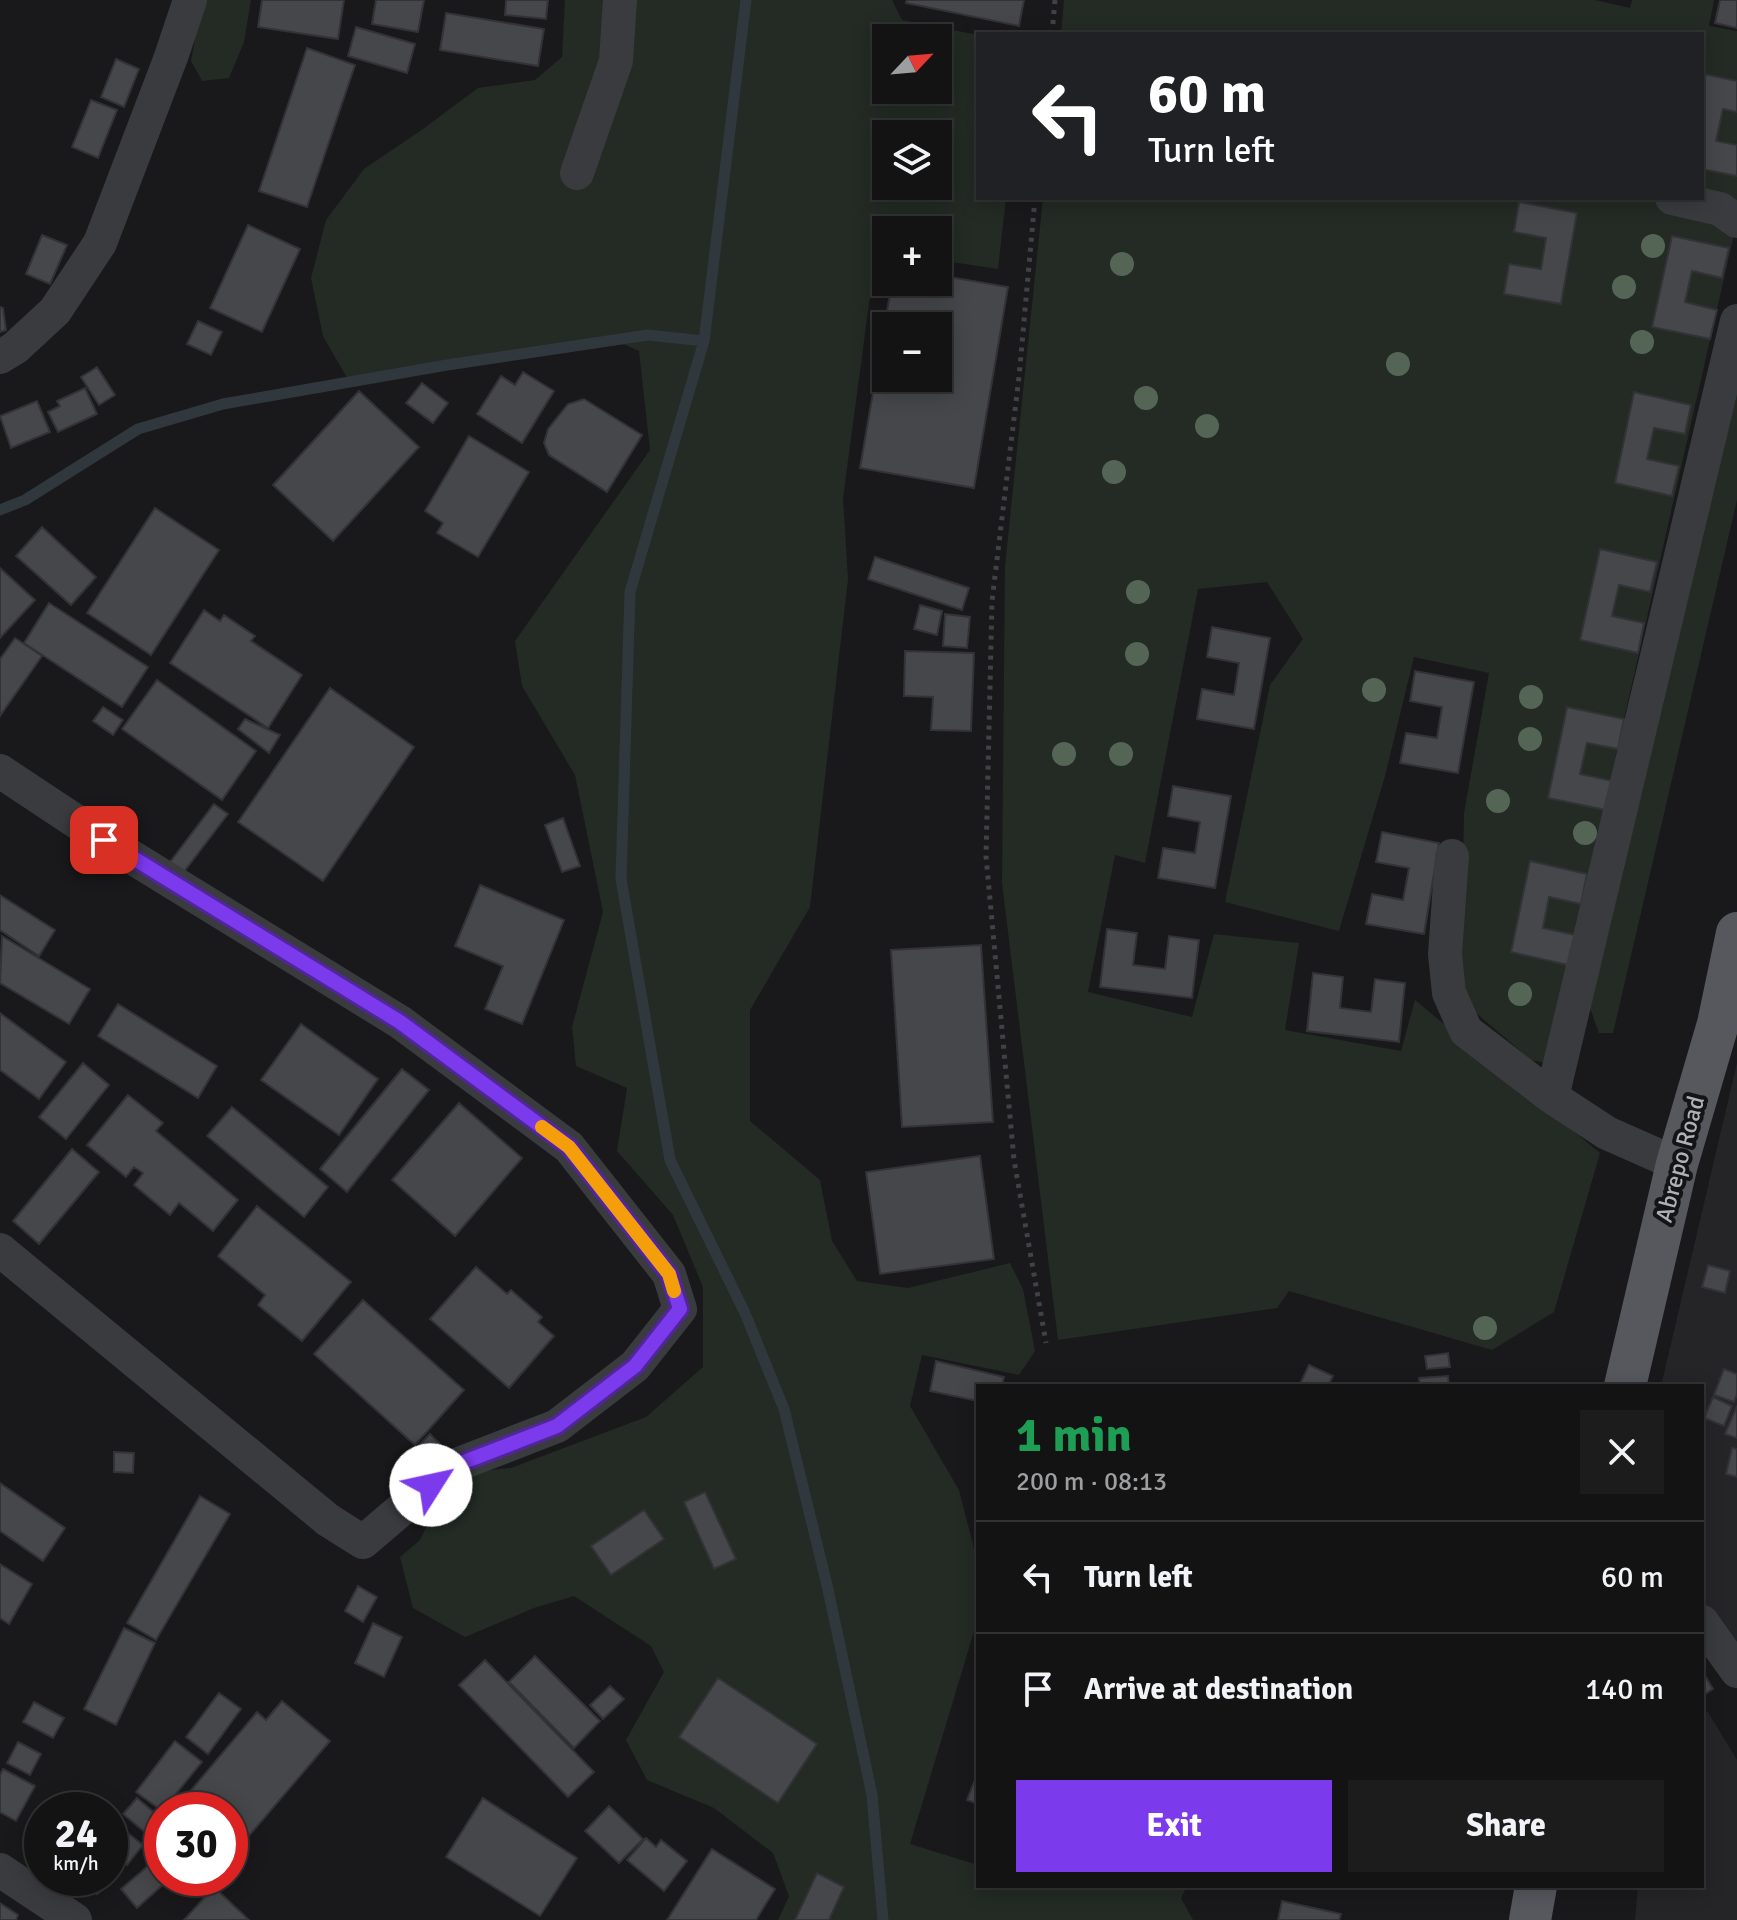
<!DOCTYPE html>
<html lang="en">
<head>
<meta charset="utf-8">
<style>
	:root { --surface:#131314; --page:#1c1c1d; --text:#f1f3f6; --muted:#9d9ea0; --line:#323234; --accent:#7c3aed }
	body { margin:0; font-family:Signika,sans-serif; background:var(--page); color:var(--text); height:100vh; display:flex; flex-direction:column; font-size:30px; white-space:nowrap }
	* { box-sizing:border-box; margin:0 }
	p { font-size:26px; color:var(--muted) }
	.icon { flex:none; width:44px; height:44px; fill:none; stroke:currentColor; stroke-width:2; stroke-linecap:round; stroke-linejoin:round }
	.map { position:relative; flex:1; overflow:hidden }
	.panel { position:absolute; left:976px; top:1384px; width:728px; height:504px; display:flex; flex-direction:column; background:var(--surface); border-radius:0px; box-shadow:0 4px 20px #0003,0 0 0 2px var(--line) }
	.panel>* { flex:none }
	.hud { position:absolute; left:976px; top:32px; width:728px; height:168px; border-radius:0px; box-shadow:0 4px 20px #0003,0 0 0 2px var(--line); background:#202124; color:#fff; overflow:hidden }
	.needle { width:52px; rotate:64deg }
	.controls { position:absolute; left:872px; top:24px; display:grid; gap:16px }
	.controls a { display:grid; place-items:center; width:80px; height:80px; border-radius:0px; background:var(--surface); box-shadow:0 4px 20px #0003,0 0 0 2px var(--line); font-size:40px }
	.speed { position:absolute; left:24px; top:1792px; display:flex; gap:16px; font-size:40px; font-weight:700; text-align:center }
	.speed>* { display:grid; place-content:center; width:104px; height:104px; border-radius:50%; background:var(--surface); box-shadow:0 4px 20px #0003,0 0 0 2px var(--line); line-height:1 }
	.speed small { font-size:20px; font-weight:400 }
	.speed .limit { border:12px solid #d22; background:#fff; color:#111 }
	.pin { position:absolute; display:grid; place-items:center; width:68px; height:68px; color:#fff; margin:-34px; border-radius:16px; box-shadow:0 4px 12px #0006 }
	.me { position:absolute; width:88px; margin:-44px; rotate:55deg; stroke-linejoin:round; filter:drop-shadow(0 0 6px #0008) }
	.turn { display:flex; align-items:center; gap:28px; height:168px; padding:0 40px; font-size:36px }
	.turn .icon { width:104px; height:104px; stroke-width:2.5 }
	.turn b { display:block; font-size:56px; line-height:68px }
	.round { display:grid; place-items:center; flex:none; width:84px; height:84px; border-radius:0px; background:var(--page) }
	.headline { display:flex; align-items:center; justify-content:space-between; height:136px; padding:0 40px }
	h1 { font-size:48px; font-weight:800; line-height:60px; color:#1e9e55 }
	.button { display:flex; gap:16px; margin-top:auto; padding:16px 40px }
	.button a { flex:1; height:92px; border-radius:0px; background:var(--accent); color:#fff; font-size:32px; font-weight:800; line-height:92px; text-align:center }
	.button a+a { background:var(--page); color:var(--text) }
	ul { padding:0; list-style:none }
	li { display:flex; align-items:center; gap:24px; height:112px; padding:0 40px; border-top:2px solid var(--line) }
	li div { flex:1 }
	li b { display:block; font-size:30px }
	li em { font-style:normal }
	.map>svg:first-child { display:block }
	.built { fill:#252528 }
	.green { fill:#232b24; fill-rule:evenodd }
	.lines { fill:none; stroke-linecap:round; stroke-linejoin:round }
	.stream { stroke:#30383e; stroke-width:11 }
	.building { fill:#46474b; stroke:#333337; stroke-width:2; fill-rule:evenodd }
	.path { stroke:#404246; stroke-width:5; stroke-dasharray:4 6; stroke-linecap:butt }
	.minor { stroke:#3a3b3f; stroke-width:34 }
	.major { stroke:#56585e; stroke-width:42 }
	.tree { fill:#546556 }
	.route-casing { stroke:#51269a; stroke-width:20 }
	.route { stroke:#7c3aed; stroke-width:14 }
	.slow { stroke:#f59e0b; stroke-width:14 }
	.labels { text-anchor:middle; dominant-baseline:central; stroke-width:8; stroke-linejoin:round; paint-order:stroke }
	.street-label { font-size:24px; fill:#acb1b9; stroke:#141416 }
</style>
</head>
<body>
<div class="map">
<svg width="1737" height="1920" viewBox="0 0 1737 1920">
	<rect width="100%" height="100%" fill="#19191b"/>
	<path class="built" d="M1737,1063V1656L1702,1605V1386H1661Z
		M1708,1712L1737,1760V1920H1635L1638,1886H1702V1714Z"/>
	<path class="green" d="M202,0H251L244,42L229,78L202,81L191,61Z
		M565,0H892L902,20L978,35V198H1006L998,269L938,260V230H886V253L876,252L843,498L848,579L810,907L750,1010V1121L820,1180L832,1241L857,1281L908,1288L1010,1263L1023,1289L1035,1351L1019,1375L922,1355L910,1406L959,1490L978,1564V1618L910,1844L978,1865V1886H1187L1181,1898L1193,1920H778L789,1896L773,1853L714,1808L647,1780L626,1740L664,1672L651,1646L574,1596L534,1608L465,1637L413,1608L400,1557L420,1540L435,1508L472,1472L511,1468L646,1417L703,1367V1287L673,1215L617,1151L627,1088L576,1066L572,1027L603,912L575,775L522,686L515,641L650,450L639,351L623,344L350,383L323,336L311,278L326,220L364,169L423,129L478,88L535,80L562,57ZM886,38H938V90H886ZM886,134H938V186H886Z
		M1064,0H1595L1630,8L1632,0H1714L1709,26L1737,31V221L1546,1063L1531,1060L1461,1000L1464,813L1489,673L1414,657L1385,776L1339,931L1225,902L1270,685L1303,639L1267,582L1198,589L1145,863L1115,855L1088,992L1192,1017L1214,934L1299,943L1285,1030L1401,1051L1415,1000L1600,1153L1554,1312L1492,1350L1289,1291L1277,1308L1058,1340L1002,883L1005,566L1043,198H1702V34H1061Z
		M1737,365V500L1613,1033H1599L1586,997Z"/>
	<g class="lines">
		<path class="stream" d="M746,0L704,341L630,592L621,879L670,1160L745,1313L784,1409L827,1585L872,1795L883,1920
			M0,510L25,500L138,429L223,404L447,365L648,335L704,341"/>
	</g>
	<path class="building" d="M262,0H344L338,39L258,27Z
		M376,0H424L418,32L372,24Z
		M506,0H548L546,19L505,15Z
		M907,0H1024L1019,26L906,3Z
		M1720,0H1737V28L1715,23Z
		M446,13L544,29L538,66L440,50Z
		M356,27L415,44L407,73L348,56Z
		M307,48L355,65L307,207L259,191Z
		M116,59L139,69L124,107L101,97Z
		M1704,74L1737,81V112L1723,109L1716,141L1737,145V176L1702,169Z
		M91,100L117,110L98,158L72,147Z
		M1519,202L1577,213L1561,304L1504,294L1509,264L1541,269L1546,238L1514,232Z
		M248,225L300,249L262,332L210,308Z
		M42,235L67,245L50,284L26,274Z
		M1672,236L1729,248L1722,278L1692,271L1685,302L1717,310L1710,339L1652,327Z
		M938,275L1008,287L974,488L860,468L892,282H938ZM886,326H938V378H886Z
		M0,307L3,308L6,330L0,332Z
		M198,321L222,332L211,355L187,344Z
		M97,367L115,395L99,405L81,377Z
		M523,372L554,391L522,443L477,414L501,376L515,385Z
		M422,383L448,403L433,423L406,403Z
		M85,388L97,414L58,432L48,412L60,406L57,401Z
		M359,391L419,447L333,541L273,485Z
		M1634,392L1691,405L1685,434L1654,428L1647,459L1679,466L1672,496L1615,483Z
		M584,399L642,435L607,492L549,455L544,443L548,429L568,404Z
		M37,401L50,432L11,448L0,416Z
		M469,436L529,472L478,557L437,533L443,523L425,511Z
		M155,508L219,550L151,655L87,613Z
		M42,527L96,577L71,605L16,556Z
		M1600,549L1657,562L1650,592L1619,585L1612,616L1644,623L1638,653L1580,640Z
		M875,557L969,588L962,610L868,579Z
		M0,568L35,600L0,638Z
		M49,603L148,667L122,707L24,643Z
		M920,605L942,611L937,635L914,629Z
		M204,610L220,621L224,615L255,636L251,641L302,675L268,728L170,663Z
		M945,614L970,617L967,648L943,646Z
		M1212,627L1270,638L1254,729L1197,719L1202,689L1234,695L1239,663L1207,657Z
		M15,638L42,656L0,716V659Z
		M905,651L974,653L971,731L931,730L933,697L904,696Z
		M1415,671L1474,682L1458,773L1400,763L1406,733L1437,738L1442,707L1410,701Z
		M157,680L256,751L222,800L122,729Z
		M330,688L414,747L323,881L238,822Z
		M103,707L123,720L113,735L93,721Z
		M1567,707L1624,719L1618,749L1587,743L1580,774L1613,781L1606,810L1548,798Z
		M245,719L280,735L269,753L238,729Z
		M1173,786L1231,796L1215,888L1158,878L1163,848L1195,853L1200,822L1168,816Z
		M214,804L228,814L183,873L170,862Z
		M563,818L580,866L562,872L545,825Z
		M1382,832L1439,843L1424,934L1366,924L1372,894L1403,900L1409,868L1376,862Z
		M1530,861L1587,874L1581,904L1549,897L1543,928L1575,935L1568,965L1511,952Z
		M480,885L564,920L522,1024L485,1009L503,966L455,946Z
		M0,895L55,930L39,956L0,930Z
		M1107,929L1137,933L1133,965L1165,969L1169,936L1199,940L1192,998L1100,987Z
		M2,936L90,989L69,1024L0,983Z
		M981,945L993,1122L902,1127L891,950Z
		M1313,973L1343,977L1340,1008L1371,1012L1375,979L1405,983L1399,1042L1307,1031Z
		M118,1004L217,1066L198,1098L98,1036Z
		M0,1013L66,1062L39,1099L0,1070Z
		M301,1024L378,1079L339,1135L261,1080Z
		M83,1063L109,1085L66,1139L39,1117Z
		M402,1069L429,1090L347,1192L320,1169Z
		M128,1095L163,1123L156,1131L238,1200L213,1231L179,1203L170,1215L134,1185L143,1173L134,1167L126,1177L87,1145Z
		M459,1103L522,1158L455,1236L392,1180Z
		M232,1107L328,1187L304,1217L207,1136Z
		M72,1149L99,1172L39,1244L13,1221Z
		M980,1156L994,1259L880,1274L866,1172Z
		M257,1206L351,1282L302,1341L258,1305L265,1295L218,1256Z
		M1708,1265L1730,1271L1725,1293L1702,1287Z
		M476,1267L507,1294L511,1290L542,1317L538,1322L554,1336L509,1388L430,1319Z
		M363,1300L464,1390L415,1445L314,1354Z
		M1448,1353L1450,1367L1427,1369L1425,1356Z
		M936,1361L1004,1377L1002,1386H978V1401L930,1391Z
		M1309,1365L1333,1376L1328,1386H1299Z
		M1724,1369L1737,1374V1394L1734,1402L1714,1395Z
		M1448,1376L1449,1386H1420L1419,1378Z
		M1713,1397L1732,1406L1724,1426L1704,1418Z
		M1737,1406V1438L1725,1434Z
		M430,1434L441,1445L414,1473L402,1462Z
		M1732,1448L1737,1449V1477L1726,1474Z
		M114,1452L134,1453L133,1473L114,1472Z
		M0,1483L65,1528L43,1561L0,1531Z
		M705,1492L736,1559L714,1569L684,1502Z
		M200,1496L230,1514L156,1640L127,1623Z
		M644,1510L664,1539L611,1575L591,1546Z
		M0,1564L32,1584L9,1624L0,1618Z
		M358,1586L377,1597L363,1622L345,1611Z
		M373,1623L402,1637L384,1677L355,1663Z
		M124,1628L155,1643L116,1725L84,1709Z
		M535,1656L600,1721L574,1748L509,1682Z
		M485,1660L594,1772L568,1797L459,1685Z
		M1704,1674L1713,1689L1702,1696V1675Z
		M718,1678L817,1744L778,1803L679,1737Z
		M610,1686L624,1699L603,1719L590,1705Z
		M219,1693L241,1709L208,1754L186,1737Z
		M282,1701L330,1741L230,1858V1810H205L187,1795L257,1712L266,1720Z
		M34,1702L64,1718L53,1738L23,1722Z
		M175,1741L202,1762L162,1811L136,1792Z
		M18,1742L41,1754L30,1775L7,1763Z
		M3,1769L35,1786L16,1821L0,1812V1775Z
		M978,1772V1804L967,1800Z
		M137,1798L162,1819V1828L153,1839L123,1814Z
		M483,1798L577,1858L540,1916L446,1857Z
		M609,1806L643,1839L619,1863L585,1831Z
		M124,1830L143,1845L127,1865L110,1851Z
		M646,1838L656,1847L661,1840L687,1861L664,1891L627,1860Z
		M712,1849L775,1889L756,1920H667Z
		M110,1858L121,1869L110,1879L109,1878Z
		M149,1865L165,1883L137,1908L121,1889Z
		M817,1873L844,1887L829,1920H795Z
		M82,1878H106L110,1883L97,1894Z
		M214,1887L249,1920H184Z
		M1282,1901L1341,1914L1339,1920H1278Z
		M0,1903L18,1915L16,1920H0Z"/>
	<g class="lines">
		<path class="path" d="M1052,34L1055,0
			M1035,198L1019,377L992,601L986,856L1014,1160L1046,1343"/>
		<path class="minor" d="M577,173L616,61L620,0
			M1672,198L1720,209L1737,221
			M0,357L15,348L55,311L100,243L171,57L190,0
			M0,771L104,840L400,1022L569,1147L669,1274L680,1309L635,1366L557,1426L451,1467L363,1542L328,1520L0,1250
			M1452,856L1445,954L1449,993L1466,1031L1552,1097L1607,1133L1677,1164
			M1552,1097L1737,321
			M1702,1622L1737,1671
			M0,1870L75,1920"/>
		<path class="major" d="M1625,1386L1677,1164L1718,1024L1737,933
			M1530,1920L1536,1886"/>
	</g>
	<g class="tree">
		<circle cx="1653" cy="246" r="12"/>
		<circle cx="1122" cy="264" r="12"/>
		<circle cx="1624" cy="287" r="12"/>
		<circle cx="1642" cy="342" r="12"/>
		<circle cx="1398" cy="364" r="12"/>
		<circle cx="1146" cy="398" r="12"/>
		<circle cx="1207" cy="426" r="12"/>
		<circle cx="1114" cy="472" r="12"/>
		<circle cx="1138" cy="592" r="12"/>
		<circle cx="1137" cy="654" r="12"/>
		<circle cx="1374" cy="690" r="12"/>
		<circle cx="1531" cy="697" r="12"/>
		<circle cx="1530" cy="739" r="12"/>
		<circle cx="1064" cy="754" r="12"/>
		<circle cx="1121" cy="754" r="12"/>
		<circle cx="1498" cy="801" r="12"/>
		<circle cx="1585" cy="833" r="12"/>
		<circle cx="1520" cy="994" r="12"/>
		<circle cx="1485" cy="1328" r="12"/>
	</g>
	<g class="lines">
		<g class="route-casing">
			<path id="route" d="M104,840L400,1022L569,1147L669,1274L680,1309L635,1366L557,1426L451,1467L431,1485"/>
		</g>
		<use href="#route" class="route"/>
		<path class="slow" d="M542,1127L569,1147L669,1274L674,1291"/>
	</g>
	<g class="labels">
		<g class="street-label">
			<text transform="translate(1680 1159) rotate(-75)">Abrepo Road</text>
		</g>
	</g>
</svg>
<div class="controls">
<a><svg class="needle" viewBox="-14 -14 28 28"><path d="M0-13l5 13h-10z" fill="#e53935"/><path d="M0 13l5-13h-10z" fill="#9d9ea0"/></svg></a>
<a><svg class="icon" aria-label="layers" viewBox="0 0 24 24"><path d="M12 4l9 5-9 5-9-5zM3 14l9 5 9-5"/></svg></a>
<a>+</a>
<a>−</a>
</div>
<div class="speed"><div>24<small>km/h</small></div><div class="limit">30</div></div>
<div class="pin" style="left:104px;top:840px;background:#d93025"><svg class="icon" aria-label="arrive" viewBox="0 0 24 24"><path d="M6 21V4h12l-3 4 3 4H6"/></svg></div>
<svg class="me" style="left:431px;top:1485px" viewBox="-20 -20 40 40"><circle r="19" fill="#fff"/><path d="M0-13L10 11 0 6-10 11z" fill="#7c3aed"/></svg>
<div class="hud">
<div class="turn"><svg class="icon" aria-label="left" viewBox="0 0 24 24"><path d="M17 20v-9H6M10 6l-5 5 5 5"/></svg><div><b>60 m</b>Turn left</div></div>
</div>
<section class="panel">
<div class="headline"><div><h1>1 min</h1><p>200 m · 08:13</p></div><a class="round"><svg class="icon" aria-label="close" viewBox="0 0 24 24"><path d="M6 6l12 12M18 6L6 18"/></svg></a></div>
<ul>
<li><svg class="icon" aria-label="left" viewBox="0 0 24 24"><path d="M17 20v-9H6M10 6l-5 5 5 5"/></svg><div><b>Turn left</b></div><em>60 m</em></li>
<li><svg class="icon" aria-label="arrive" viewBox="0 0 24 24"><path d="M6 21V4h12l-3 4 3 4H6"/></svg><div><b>Arrive at destination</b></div><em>140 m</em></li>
</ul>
<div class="button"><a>Exit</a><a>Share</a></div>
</section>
</div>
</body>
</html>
